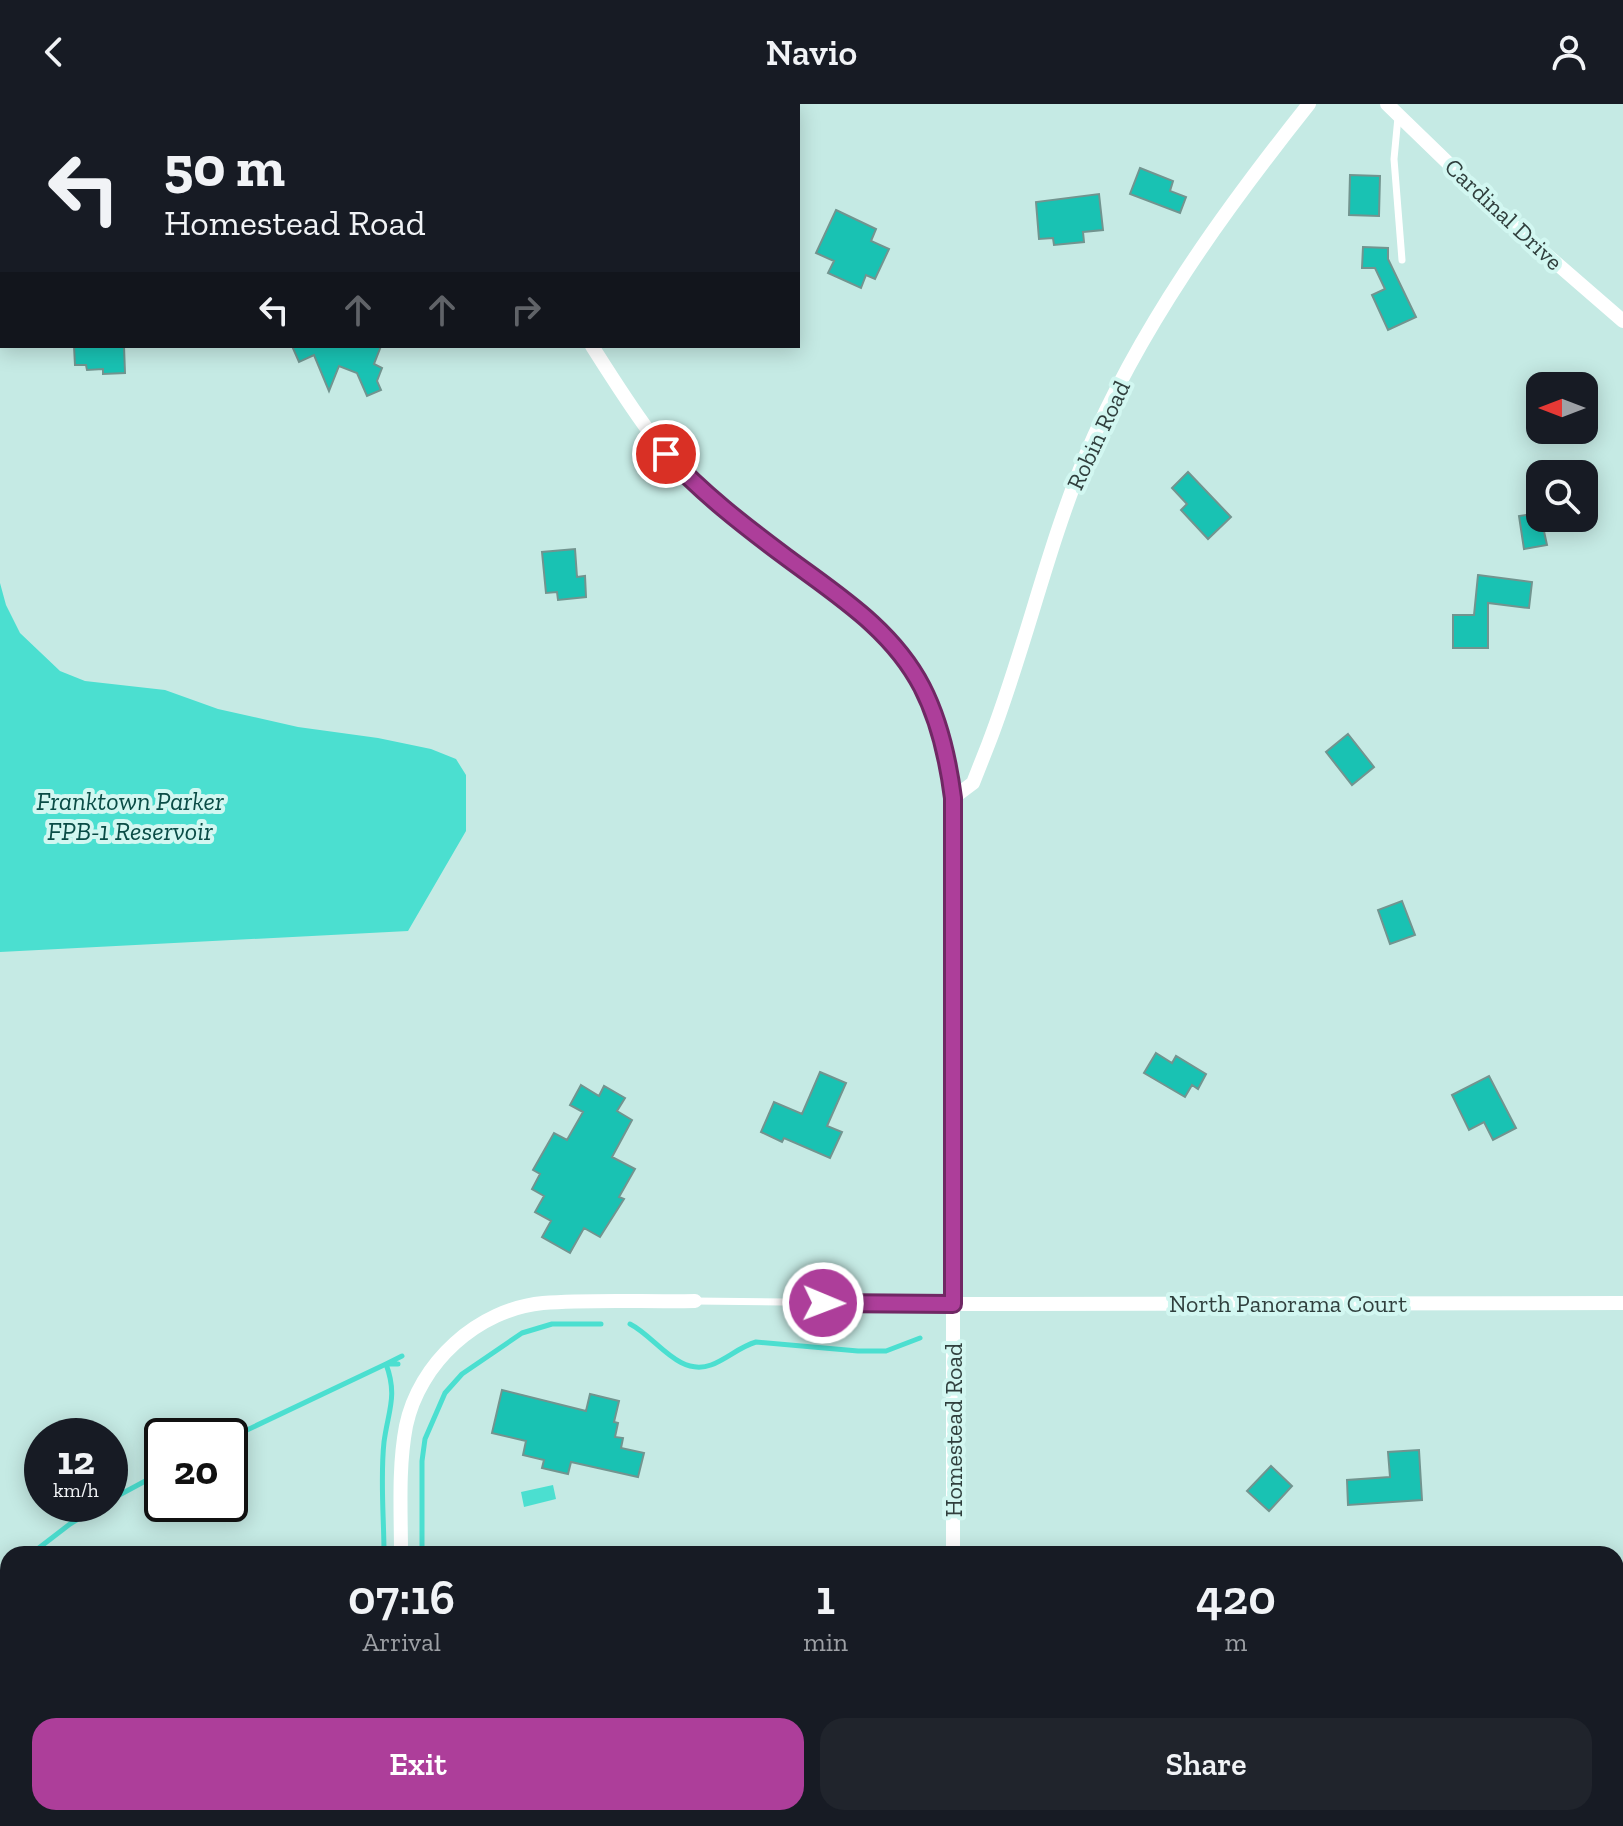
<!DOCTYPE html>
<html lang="en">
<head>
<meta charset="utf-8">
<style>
	:root { --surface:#171b24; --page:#20242c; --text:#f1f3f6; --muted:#9ea1a6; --accent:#ad3e9a }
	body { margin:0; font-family:"Zilla Slab",serif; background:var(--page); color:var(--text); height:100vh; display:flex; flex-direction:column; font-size:30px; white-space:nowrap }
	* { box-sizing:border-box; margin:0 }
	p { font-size:26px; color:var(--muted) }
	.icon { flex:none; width:44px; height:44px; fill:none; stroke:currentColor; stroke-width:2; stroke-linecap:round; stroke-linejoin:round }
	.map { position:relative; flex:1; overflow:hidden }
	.drawer { position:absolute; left:0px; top:1442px; width:1624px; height:280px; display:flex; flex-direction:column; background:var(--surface); border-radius:24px 24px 0 0; box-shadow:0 4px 20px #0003 }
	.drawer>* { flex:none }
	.hud { position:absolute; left:0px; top:0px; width:800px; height:244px; box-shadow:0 4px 20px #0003; background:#171b24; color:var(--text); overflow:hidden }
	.needle { width:52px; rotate:270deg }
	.controls { position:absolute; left:1526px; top:268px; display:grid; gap:16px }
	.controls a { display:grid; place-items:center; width:72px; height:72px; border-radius:16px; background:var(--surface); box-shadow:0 4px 20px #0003; font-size:40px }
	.speed { position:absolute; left:24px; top:1314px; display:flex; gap:16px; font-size:40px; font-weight:700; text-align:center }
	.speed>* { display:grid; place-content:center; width:104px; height:104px; border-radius:50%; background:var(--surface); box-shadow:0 4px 20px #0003; line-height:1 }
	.speed small { font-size:20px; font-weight:400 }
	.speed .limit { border:4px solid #111; border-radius:12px; background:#fff; color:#111 }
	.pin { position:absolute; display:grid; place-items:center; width:68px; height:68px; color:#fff; margin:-34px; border:4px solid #fff; border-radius:50%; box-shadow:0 2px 8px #0007 }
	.me { position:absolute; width:88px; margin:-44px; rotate:91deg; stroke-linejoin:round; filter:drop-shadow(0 0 6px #0008) }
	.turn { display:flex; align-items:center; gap:28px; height:168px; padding:0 32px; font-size:36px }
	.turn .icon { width:104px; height:104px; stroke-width:2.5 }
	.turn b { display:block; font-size:56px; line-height:68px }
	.lanes { display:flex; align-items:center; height:76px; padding:0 32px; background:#0003; justify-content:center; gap:40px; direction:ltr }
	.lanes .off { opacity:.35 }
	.eta { display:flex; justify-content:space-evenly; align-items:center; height:136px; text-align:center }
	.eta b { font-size:48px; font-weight:600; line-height:56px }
	.cta { display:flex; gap:16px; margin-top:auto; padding:16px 32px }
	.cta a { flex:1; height:92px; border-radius:24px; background:var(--accent); color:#fff; font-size:32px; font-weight:600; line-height:92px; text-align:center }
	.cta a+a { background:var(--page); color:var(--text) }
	header { display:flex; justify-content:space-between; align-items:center; height:104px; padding:0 32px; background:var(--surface); font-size:36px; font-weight:600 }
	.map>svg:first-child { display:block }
	.water { fill:#4bdfd0 }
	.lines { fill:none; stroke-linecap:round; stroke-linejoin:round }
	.stream { stroke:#4bdfd0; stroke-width:5 }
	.building { fill:#19c2b3; stroke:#72948f; stroke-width:2 }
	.lane { stroke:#fff; stroke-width:7 }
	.street { stroke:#fff; stroke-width:14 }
	.route-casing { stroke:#702864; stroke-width:20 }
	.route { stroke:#ad3e9a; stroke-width:14 }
	.labels { text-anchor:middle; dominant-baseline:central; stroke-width:8; stroke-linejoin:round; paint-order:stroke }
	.street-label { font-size:24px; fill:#303f3d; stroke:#d2f7f1 }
	.water-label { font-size:26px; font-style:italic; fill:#0a4c46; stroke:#d2f7f1 }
</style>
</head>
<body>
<header><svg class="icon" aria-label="back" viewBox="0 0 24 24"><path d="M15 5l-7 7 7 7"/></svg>Navio<svg class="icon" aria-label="person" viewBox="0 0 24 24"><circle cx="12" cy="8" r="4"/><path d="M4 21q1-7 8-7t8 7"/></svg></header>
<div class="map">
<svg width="1623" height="1722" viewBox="0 0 1623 1722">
	<rect width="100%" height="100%" fill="#c5eae4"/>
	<path class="water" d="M0,479L6,501L20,529L60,567L85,577L165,586L218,605L298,623L378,634L431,645L456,655L466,671V727L408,827L0,848Z
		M553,1381L556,1395L524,1403L521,1388Z"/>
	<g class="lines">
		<path class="stream" d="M630,1220C656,1233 678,1273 711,1261C727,1255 739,1243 756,1238L858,1247H886L920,1234
			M230,1334L386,1260H398
			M110,1396L162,1368
			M31,1450L70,1420L103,1400
			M384,1450C384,1413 380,1375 384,1338C388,1307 398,1292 386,1260L402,1252
			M422,1450V1357L425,1335L445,1289L462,1270L522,1229L552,1220H601
			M0,1489L8,1479
			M421,1722V1714"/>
	</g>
	<path class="building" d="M1140,64L1173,77L1170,87L1186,93L1180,109L1130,90Z
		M1350,71L1380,72L1379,112L1349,111Z
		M1099,90L1103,126L1083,128L1084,138L1054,141L1053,134L1039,135L1036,98Z
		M836,106L876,125L871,137L889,145L875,175L866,171L861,184L828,169L834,157L816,149Z
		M1363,143L1388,144V155L1416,213L1388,226L1372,191L1385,185L1375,164H1362Z
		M74,242H124L125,269L103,270V265L87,266L86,261H75Z
		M292,242H381L374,260L382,264L377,277L381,286L367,292L357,269L339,262L329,287L314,251L299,258Z
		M1188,368L1231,413L1208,435L1181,406L1187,400L1172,384Z
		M1540,409L1547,441L1524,445L1519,412Z
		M575,445L577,473L585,472L586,493L558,496L557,488L546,489L542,448Z
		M1478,471L1532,478L1529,504L1488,499V544H1453V511H1474Z
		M1348,630L1374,663L1352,681L1326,648Z
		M1402,797L1415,831L1390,840L1378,806Z
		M1156,949L1172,959L1176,952L1206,970L1198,985L1192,981L1185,993L1144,969Z
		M820,968L846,979L827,1022L842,1028L830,1054L784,1034L782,1038L761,1028L774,998L802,1010Z
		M1489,972L1516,1024L1493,1036L1484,1018L1469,1026L1452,991Z
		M581,981L599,992L604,982L625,994L617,1007L632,1016L612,1053L635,1065L619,1093L624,1095L600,1133L584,1124L570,1149L542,1133L551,1117L535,1108L544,1092L532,1085L540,1070L533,1066L554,1029L567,1036L583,1008L570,1001Z
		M502,1286L586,1307L590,1290L619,1297L614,1318L618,1319L615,1333L623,1334L621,1344L644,1349L638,1373L571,1358L568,1370L542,1364L544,1356L523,1351L526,1337L492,1329Z
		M1419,1346L1422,1396L1348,1401L1347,1376L1390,1373L1388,1348Z
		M1271,1362L1292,1382L1269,1407L1247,1387Z"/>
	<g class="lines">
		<path class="lane" d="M1398,13L1394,55L1402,156
			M695,1197L953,1200"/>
		<path class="street" d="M468,0L469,2
			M1387,0L1510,119L1623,217
			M0,125H2
			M592,242C627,297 661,352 710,395C779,456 879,500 922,584C940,618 948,655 953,694V1450
			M953,694L973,679L988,641C1025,546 1046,447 1085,353C1139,224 1223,108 1309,0
			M953,1200L1623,1199
			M401,1450C401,1408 398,1364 406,1322C419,1259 478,1205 543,1199C593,1195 645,1198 695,1197
			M402,1714V1722
			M954,1714V1722"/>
	</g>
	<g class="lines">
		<g class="route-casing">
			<path id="route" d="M666,350C702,389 743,421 786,453C837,491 892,525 922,583C940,618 948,655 953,694V1200L823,1199"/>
		</g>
		<use href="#route" class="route"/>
	</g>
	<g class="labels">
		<g class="street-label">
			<text transform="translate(1504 110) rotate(43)">Cardinal Drive</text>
			<text transform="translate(1098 331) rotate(-65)">Robin Road</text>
			<text x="1288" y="1199">North Panorama Court</text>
			<text transform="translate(953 1326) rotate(-90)">Homestead Road</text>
		</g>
		<g class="water-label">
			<text x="130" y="697">Franktown Parker<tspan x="130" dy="30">FPB-1 Reservoir</tspan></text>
		</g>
	</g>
</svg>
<div class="controls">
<a><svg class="needle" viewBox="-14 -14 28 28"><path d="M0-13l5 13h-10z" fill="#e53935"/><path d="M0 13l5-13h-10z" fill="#9ea1a6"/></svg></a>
<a><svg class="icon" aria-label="search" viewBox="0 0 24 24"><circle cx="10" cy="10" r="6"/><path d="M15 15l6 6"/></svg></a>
</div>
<div class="speed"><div>12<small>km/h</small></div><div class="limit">20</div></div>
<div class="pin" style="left:666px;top:350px;background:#d93025"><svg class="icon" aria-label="arrive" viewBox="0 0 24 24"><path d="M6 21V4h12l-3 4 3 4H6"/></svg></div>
<svg class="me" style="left:823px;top:1199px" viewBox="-20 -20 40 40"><circle r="17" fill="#ad3e9a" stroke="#fff" stroke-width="3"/><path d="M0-11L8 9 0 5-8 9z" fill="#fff"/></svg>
<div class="hud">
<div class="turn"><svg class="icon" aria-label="left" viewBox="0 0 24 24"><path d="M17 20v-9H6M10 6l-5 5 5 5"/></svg><div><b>50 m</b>Homestead Road</div></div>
<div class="lanes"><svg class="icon" aria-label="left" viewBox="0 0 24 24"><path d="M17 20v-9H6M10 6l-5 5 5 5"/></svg><svg class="icon off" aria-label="ahead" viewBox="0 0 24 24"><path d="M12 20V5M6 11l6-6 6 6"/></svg><svg class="icon off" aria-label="ahead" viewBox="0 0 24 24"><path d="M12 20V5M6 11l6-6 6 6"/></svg><svg class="icon off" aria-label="right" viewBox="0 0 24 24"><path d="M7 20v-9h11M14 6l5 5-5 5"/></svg></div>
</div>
<section class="drawer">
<div class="eta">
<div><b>07:16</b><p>Arrival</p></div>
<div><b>1</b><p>min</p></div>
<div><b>420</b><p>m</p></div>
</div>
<div class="cta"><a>Exit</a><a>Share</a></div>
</section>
</div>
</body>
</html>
